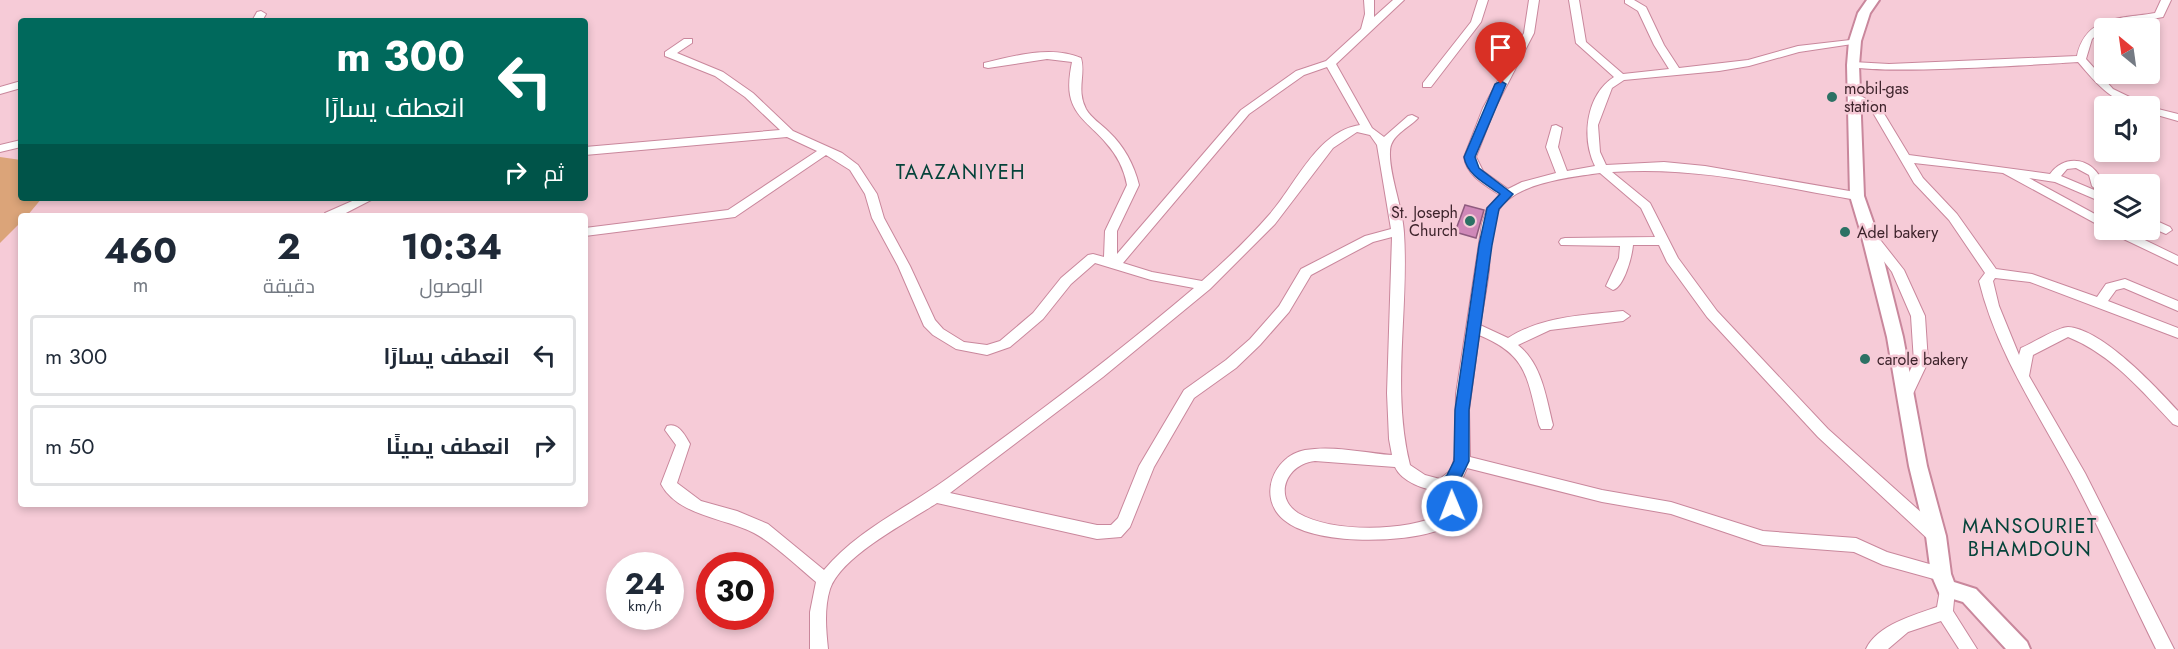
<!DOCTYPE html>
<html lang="ar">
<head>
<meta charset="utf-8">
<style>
	:root { --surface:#fff; --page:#f2f2f3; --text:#1f2937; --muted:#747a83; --line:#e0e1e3 }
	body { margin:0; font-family:Jost,Cairo,sans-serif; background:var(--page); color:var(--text); direction:rtl; height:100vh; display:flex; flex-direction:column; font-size:22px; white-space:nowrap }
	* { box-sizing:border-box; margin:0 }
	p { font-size:20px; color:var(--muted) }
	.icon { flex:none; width:33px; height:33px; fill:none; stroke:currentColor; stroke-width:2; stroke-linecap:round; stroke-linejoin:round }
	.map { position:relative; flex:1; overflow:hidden; direction:ltr }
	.sheet { position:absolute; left:18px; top:213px; width:570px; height:294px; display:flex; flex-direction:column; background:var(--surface); border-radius:6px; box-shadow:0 3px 9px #0003; direction:rtl }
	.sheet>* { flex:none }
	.top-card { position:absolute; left:18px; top:18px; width:570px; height:183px; border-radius:6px; box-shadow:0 3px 9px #0003; direction:rtl; background:#00695c; color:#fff; overflow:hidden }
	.needle { width:39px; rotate:331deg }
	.controls { position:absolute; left:2094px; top:18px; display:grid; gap:12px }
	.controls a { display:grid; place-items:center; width:66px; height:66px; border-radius:6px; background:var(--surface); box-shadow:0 3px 9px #0003; font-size:30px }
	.speed { position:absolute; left:606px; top:552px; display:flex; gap:12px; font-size:30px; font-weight:700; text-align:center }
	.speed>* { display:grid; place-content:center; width:78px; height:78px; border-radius:50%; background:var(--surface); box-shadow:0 3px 9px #0003; line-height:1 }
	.speed small { font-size:15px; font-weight:400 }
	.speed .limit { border:9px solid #d22; background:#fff; color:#111 }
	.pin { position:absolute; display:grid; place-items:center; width:51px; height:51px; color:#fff; margin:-62px -26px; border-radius:50% 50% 50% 0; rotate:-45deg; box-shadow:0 0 6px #0007 }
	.pin .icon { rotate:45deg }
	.me { position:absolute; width:66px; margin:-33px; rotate:359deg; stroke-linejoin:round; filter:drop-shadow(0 0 4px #0008) }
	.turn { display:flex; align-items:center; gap:21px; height:126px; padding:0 24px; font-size:27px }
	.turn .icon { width:78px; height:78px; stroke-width:2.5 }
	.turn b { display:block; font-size:42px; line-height:51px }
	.then { display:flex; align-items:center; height:57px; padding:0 24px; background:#0003; gap:12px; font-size:22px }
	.eta { display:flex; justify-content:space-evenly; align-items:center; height:102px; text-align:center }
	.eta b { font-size:36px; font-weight:700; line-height:42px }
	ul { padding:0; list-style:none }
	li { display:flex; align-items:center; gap:18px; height:81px; margin:0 12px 9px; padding:0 12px; border:3px solid var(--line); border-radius:6px }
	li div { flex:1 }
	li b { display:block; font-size:22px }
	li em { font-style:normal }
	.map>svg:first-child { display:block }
	.green { fill:#dba479 }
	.building { fill:#cf88b8; stroke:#8f5b7f; stroke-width:1.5 }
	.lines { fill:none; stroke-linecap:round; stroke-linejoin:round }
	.minor-casing { stroke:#c9879c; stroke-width:2 }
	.major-casing { stroke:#c9879c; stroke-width:4 }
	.minor { fill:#fff; fill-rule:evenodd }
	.major { fill:#fff; fill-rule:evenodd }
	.route { fill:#1a73e8; stroke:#114b97; stroke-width:1.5 }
	.poi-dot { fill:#2c7164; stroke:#f6cbd7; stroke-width:2 }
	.labels { text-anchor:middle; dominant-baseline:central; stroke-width:5; stroke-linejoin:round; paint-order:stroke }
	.poi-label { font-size:16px; fill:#3d232b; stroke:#f6cbd7; text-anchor:start }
	.quarter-label { font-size:20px; letter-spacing:1.5px; fill:#05433a; stroke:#f6cbd7 }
</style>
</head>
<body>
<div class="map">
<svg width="2178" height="649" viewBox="0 0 2178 649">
	<rect width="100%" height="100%" fill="#f6cbd7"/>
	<path class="green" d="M0,157L21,160V198H42L27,216H21V222L0,243Z"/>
	<path class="building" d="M1465,205L1484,210L1476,238L1455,232Z"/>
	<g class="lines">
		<g class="minor-casing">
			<path id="minor" d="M1364,0H1374V17L1393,0H1404L1336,64L1372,128L1384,137L1408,116L1412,115L1418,118C1408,129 1390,135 1390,152C1389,175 1403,208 1404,233C1409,310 1391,389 1410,465L1425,475L1440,479L1451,470L1455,456L1456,394L1482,224L1487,208L1500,195C1485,185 1467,176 1464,157L1483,108L1524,33L1529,0H1539L1534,33L1495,108L1476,157L1483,171L1508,189L1522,182L1556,173L1546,147L1552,126L1556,125L1562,128L1558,147L1567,171L1595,166C1581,138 1586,95 1614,77L1576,43L1569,0H1579L1586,42L1623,74L1669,69L1654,45L1638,11L1625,3V0H1634L1646,7L1664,45L1679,68L1748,60L1798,46L1859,39V43L1799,52L1749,66L1719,71L1624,80L1612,88L1598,125L1600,152L1606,165L1664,162L1705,166L1861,193L1863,196L1861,199L1857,200C1772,186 1700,166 1612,172L1650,203L1678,258L1717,311L1828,429L1942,531L1944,536L1942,541L1936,543L1930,541L1818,437L1707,317L1667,262L1659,245H1633C1632,257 1624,287 1613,290L1606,286L1619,258L1620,246L1561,245L1559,242L1561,239L1565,238L1655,237L1641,208L1600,173C1571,177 1514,183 1498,211C1488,227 1490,252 1489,270C1487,289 1483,307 1480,325L1508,338C1543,316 1584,315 1623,311L1630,316L1623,321L1550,330L1518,345C1542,364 1546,397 1553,425L1551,429H1541L1539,425C1527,378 1528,355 1479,335L1469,410L1470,457L1602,490L1671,502L1763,531L1856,538L1887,552L1947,569L1949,574L1947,579L1941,581L1883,565L1854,552L1763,545L1671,514L1602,502L1467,468L1463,477L1454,487L1460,506L1454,523C1447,526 1440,530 1433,532C1397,543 1314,545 1284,520C1257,498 1273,456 1305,450C1333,445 1365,453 1392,455L1389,439L1387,393L1392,237L1373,242L1311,275L1289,312L1260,345L1236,368L1194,398L1154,467L1130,527L1121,537L1097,539L937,503C908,522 841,556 830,589C824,608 826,630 828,649H810V612L816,582C799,568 773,543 754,533C725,518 678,516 661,484L676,445L665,430L667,426C678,422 685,435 690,444L677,483L701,501L737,511L768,524L824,570C857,530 907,508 948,478C1032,418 1115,355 1194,288L1151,280L1095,263L1071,284L1043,319L1010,347L987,355L956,349L933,335L924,326L898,266L872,218L865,194L850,170L826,155L735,217L585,236V228L728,210L817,151L787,137L585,155V147L780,130L745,97L715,76L665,56V52L684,39H692V43L677,53L723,72L753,93L793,131L842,153L858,165L877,194L884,218L910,266L935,320L943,329L964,342L987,345L1000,341L1033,313L1061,278L1088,255L1093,254L1104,257L1105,231L1127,185C1124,169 1117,155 1106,143C1093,127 1074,117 1070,95C1068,84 1070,72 1072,62L1047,59L988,68L984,67V63C1014,56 1051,45 1081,58C1086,74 1076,90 1086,109C1091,118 1101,124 1109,132C1124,146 1134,165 1139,185L1117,231V254L1241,110L1296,71L1326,61L1361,29L1365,14ZM1327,67L1360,125C1317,131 1295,186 1269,215C1248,239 1226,260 1202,281L1152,272L1123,263L1249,114L1304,75ZM1357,132L1370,135L1377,145L1391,229L1365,236L1301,269L1279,306L1250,339L1226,360L1184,390L1139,466L1118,518L1111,525H1097L950,493L1103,377L1210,289L1275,224L1333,148ZM1315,461L1395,467C1402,482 1425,490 1440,491L1444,506L1442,514C1407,532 1332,533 1298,513C1273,497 1286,464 1315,461Z
				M1478,0H1488L1481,22L1431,87H1423V83L1471,22Z
				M2161,0H2171L2163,17L2104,28L2092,39L2086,59L2113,89L2144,104L2145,106C2114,106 2097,84 2078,62C2047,64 1862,76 1848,65L1853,62L1889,64L2077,56C2086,15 2121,19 2155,13Z
				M261,11L266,14L262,21H252L257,12Z
				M21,81V88L0,94V87Z
				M1854,92L1880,107L1909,155L2050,174C2069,148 2104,163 2104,194L2100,193L2104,195V203L2055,182L2029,178L2104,219V228L2003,173L1914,163L1923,178L1957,214L1996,269L2032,274L2097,297L2106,284L2125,279L2178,301V311L2124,288L2116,290L2108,301L2178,328V338L2030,282L1995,278L1993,281L1999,306L2019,355L2021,348C2031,344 2058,327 2068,327C2102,329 2155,386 2178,411V426L2173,424C2142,391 2111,354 2068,337L2033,355L2029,376L2085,473L2174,649H2156C2128,593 2103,535 2074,480C2039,414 1997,354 1979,281L1985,273L1949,220L1914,183L1872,111L1850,97V93ZM2076,168L2089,175L2092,186L2099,192L2061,176L2067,169Z
				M2150,107L2178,114V121L2150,113Z
				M21,140V147L0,152V145Z
				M359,198H375L340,216H323L325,213Z
				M2150,218L2170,227L2172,230L2166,234L2150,227Z
				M2109,230H2124L2178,256V265L2111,233Z
				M1870,231L1874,232L1904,270L1925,316L1928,362L1911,398H1901L1899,394L1914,362L1911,316L1892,272L1864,235Z
				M1947,582L1953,584L1955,589L1953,611L1977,649H1959L1941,621L1908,632L1888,649H1866C1877,625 1914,615 1937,607L1941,584Z"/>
		</g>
		<g class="major-casing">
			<path id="major" d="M1867,0H1879L1870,13L1861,41L1859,65L1864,196L1877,233L1903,337L1927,466L1946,536L1951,574L1954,582L1976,589L2027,642L2030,649H2006L1963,602L1940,595L1931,574L1926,536L1909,466L1887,337L1861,233L1850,196L1847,65L1849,41L1858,13Z"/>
		</g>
		<use href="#minor" class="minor"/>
		<use href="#major" class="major"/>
	</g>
	<path class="route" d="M1501,81L1506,84L1475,157L1479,168L1513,194L1499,209L1492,245L1469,410V461L1458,484L1454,486L1460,506L1457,510L1452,512L1446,510L1438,484L1447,475L1454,461L1455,410L1479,245L1487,208L1500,194C1486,184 1467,175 1464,157L1495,84Z"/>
	<g class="poi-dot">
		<circle cx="1832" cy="97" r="6"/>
		<circle cx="1470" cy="221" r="6"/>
		<circle cx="1845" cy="232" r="6"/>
		<circle cx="1865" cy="359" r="6"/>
	</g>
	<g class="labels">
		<g class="poi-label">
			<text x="1844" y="88">mobil-gas<tspan x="1844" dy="18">station</tspan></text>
			<text x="1458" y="212" text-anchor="end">St. Joseph<tspan x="1458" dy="18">Church</tspan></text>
			<text x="1857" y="232">Adel bakery</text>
			<text x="1877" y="359">carole bakery</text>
		</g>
		<g class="quarter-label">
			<text x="961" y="172">TAAZANIYEH</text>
			<text x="2030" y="526">MANSOURIET<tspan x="2030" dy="23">BHAMDOUN</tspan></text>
		</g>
	</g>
</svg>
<div class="controls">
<a><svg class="needle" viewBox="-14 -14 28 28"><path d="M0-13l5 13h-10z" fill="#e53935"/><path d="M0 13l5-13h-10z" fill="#747a83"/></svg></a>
<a><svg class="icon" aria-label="sound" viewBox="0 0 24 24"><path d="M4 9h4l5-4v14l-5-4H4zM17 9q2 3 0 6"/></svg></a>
<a><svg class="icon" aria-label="layers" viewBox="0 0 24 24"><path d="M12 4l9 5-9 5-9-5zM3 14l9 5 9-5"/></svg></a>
</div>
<div class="speed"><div>24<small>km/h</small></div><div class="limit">30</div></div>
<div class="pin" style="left:1501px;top:84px;background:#d93025"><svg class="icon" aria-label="arrive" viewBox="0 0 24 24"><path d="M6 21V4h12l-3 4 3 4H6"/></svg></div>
<svg class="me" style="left:1452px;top:506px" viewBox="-20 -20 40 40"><circle r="17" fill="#1a73e8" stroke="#fff" stroke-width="3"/><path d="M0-11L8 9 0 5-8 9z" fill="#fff"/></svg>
<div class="top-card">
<div class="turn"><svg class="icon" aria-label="left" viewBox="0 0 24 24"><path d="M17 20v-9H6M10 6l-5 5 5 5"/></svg><div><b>300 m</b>انعطف يسارًا</div></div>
<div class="then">ثم<svg class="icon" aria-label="right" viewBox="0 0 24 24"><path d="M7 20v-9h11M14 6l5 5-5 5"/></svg></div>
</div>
<section class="sheet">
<div class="eta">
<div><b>10:34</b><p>الوصول</p></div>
<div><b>2</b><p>دقيقة</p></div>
<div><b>460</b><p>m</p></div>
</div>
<ul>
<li><svg class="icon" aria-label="left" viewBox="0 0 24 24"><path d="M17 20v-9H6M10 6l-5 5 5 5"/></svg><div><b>انعطف يسارًا</b></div><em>300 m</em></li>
<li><svg class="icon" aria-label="right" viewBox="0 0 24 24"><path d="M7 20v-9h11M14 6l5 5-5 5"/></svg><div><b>انعطف يمينًا</b></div><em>50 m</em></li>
</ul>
</section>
</div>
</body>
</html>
